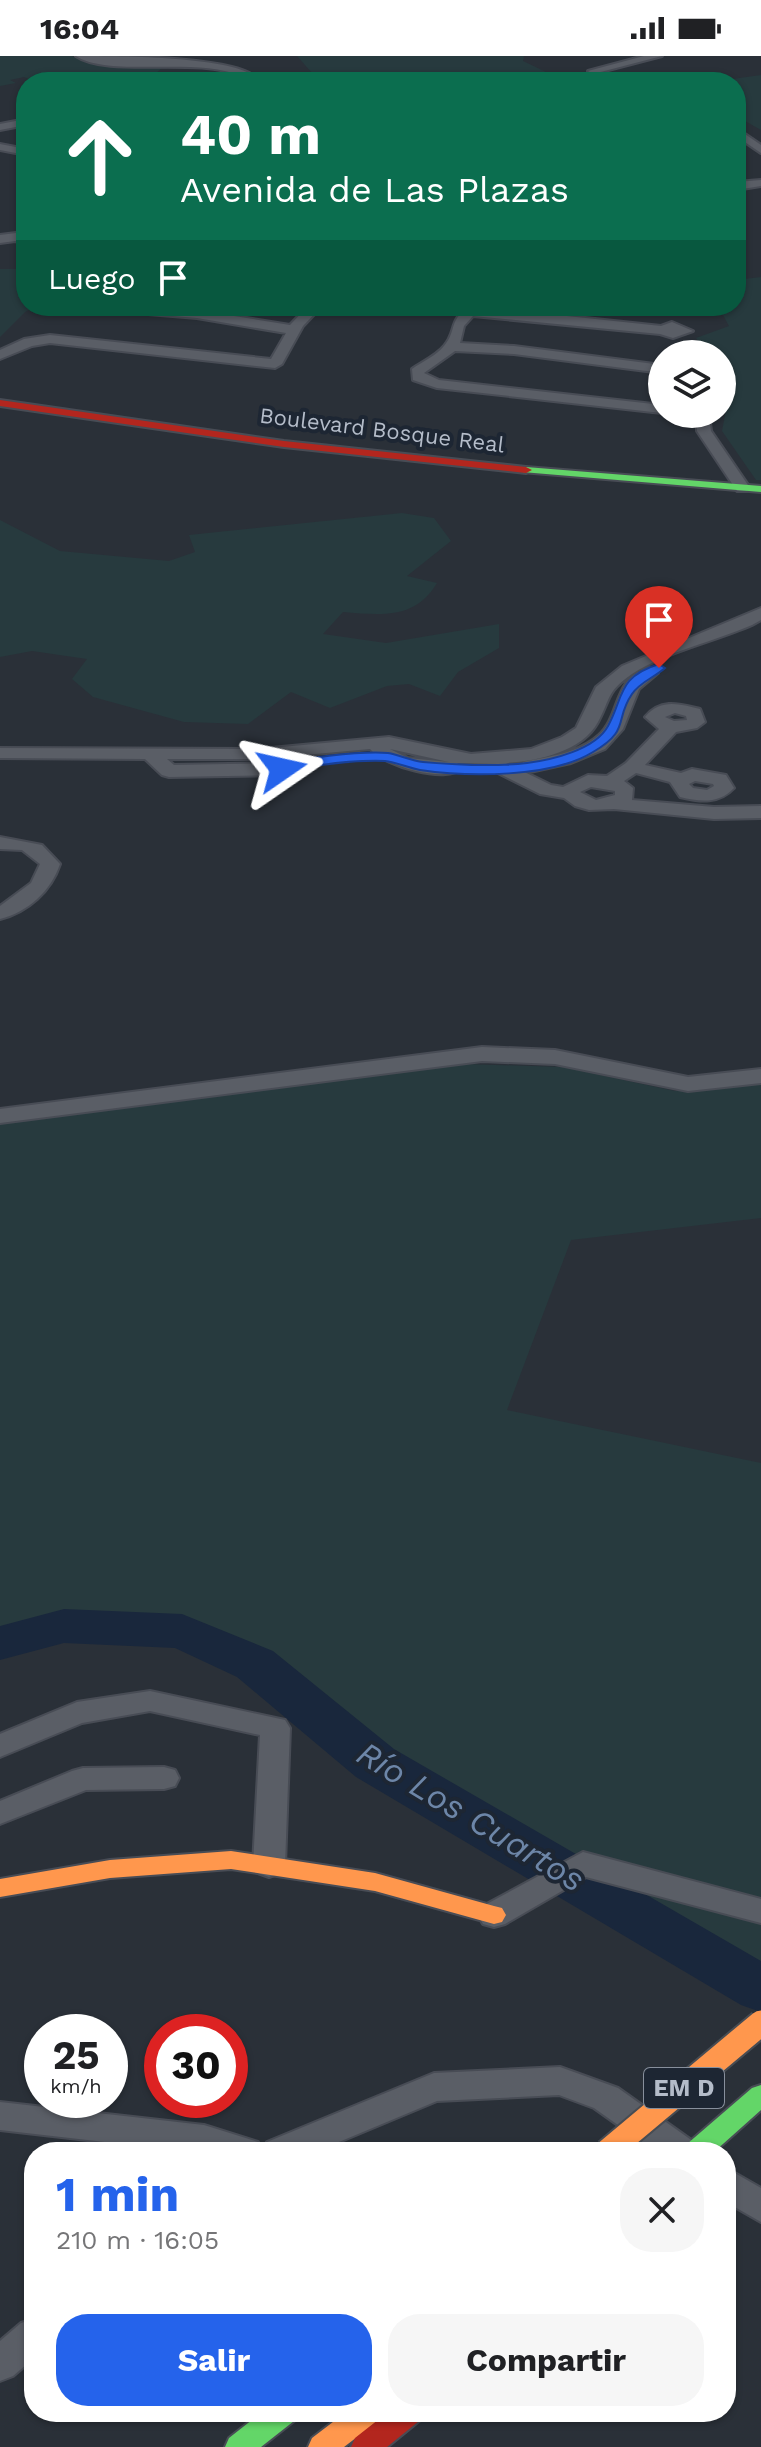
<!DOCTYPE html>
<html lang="es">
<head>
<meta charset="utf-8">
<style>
	:root { --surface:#fff; --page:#f6f6f6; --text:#202124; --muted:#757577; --accent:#2563eb }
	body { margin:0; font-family:"Work Sans",sans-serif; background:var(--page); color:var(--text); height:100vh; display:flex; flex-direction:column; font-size:30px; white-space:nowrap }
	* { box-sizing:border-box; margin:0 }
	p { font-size:26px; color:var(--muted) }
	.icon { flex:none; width:44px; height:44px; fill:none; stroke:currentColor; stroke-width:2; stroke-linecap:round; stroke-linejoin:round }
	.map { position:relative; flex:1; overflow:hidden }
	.details { position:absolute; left:24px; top:2086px; width:712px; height:280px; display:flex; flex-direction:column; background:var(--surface); border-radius:32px; box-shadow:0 2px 6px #0004 }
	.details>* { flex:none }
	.guide { position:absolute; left:16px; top:16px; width:730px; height:244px; border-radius:32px; box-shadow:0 2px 6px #0004; background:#0b6e4f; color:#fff; overflow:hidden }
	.buttons { position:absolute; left:648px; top:284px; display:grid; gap:16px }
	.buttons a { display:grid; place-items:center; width:88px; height:88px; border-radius:50%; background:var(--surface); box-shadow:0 2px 6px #0004; font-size:40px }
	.speed { position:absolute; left:24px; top:1958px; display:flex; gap:16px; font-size:40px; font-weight:700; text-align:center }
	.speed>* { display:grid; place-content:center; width:104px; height:104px; border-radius:50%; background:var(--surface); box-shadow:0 2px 6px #0004; line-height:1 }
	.speed small { font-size:20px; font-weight:400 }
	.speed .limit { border:12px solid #d22; background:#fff; color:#111 }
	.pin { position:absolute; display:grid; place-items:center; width:68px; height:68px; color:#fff; margin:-82px -34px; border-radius:50% 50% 50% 0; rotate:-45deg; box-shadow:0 0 8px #0007 }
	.pin .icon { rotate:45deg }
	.me { position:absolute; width:88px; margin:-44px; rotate:79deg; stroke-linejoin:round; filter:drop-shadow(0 0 6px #0008) }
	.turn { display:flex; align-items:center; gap:28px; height:168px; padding:0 32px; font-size:36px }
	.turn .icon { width:104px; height:104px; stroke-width:2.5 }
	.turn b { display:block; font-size:56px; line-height:68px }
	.then { display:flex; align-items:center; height:76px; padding:0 32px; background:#0003; gap:16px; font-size:30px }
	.round { display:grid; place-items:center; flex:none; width:84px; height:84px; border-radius:32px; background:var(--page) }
	.head { display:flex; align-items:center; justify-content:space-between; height:136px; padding:0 32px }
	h1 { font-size:48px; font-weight:700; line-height:60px; color:var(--accent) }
	.primary-button { display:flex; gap:16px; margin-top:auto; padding:16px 32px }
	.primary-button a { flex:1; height:92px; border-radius:32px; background:var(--accent); color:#fff; font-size:32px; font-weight:700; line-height:92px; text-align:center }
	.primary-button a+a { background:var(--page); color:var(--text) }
	.status { display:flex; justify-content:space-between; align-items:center; height:56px; padding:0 40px; background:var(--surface); direction:ltr }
	.status svg { height:22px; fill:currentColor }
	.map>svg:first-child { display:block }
	.green { fill:#273a3e }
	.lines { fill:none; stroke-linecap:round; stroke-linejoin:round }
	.river { fill:#19273c; fill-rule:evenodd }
	.street-casing { stroke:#484c55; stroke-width:4 }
	.fast-casing { stroke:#484c55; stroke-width:4 }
	.slow-casing { stroke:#484c55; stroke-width:4 }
	.jam-casing { stroke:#484c55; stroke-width:4 }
	.street { fill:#5a5e66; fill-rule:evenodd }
	.fast { fill:#63d668; fill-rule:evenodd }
	.slow { fill:#ff974d; fill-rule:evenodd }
	.jam { fill:#b3261e; fill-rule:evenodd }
	.slow-bridge-casing { stroke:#474c53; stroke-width:29; stroke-linecap:butt }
	.slow-bridge { stroke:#ff974d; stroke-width:25 }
	.route { fill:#2563eb; stroke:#184099; stroke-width:2 }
	.labels { text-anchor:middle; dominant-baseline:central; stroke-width:8; stroke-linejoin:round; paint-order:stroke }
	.far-street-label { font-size:22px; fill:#b4bcc9; stroke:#1d2633 }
	.shield { fill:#1d2633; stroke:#878f9c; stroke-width:2 }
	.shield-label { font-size:24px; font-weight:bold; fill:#b4bcc9 }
	.near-water-label { font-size:34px; font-style:italic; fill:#6d86a8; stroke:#1d2633 }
</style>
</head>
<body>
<div class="status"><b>16:04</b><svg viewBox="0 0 49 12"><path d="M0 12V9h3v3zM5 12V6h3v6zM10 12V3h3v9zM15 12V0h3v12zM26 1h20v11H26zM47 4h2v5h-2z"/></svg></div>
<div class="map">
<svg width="761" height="2391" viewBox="0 0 761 2391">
	<rect width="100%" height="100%" fill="#2a3038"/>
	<path class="green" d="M0,0H72L87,6L166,8L150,23L35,26L24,21L10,24L16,27L0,30Z
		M297,0H524L523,5L546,16L545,24L575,23L573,26H320Z
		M761,19V74L736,60V26L718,25Z
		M0,213H26V250H37L25,256L0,281Z
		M761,221V424H756L722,375L730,333L722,320V298H707L696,282L729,270L718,250H736V224Z
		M402,457L434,462L451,485L407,520L437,527C415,564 381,559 343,556L323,578L386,587L499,568V592L458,616L440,640L409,628L387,630L330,652L291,636L248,668L184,666L93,641L72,623L87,603L32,595L0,601V464L60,495L169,505L195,496L189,479Z
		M464,1008L563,1011L675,1035L761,1027V1162L571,1184L507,1354L761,1407V1933L375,1707L255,1608L182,1575L64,1570L0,1587V1062Z"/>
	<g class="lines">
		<path class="river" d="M64,1553L182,1558L273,1595L394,1693L761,1905V1956L741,1949L356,1721L237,1621L175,1592L64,1587L0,1604V1570Z"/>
		<g class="street-casing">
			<path id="street" d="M76,0C113,0 228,0 254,20L244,26H231L241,20C196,0 109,22 76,0Z
				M644,0H662L593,18L588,15Z
				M686,20L707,26H662L663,24Z
				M89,23H174L179,26H84Z
				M26,63V69L0,74V68Z
				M736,72L761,89V97L736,80Z
				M0,88L26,93V99L0,94Z
				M761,124V130L736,134V126Z
				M736,168L741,169V175L736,176Z
				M16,177L26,180V188L15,185L0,187V179Z
				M84,250L197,254L290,269L308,250H322L303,270L282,308L275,312L50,287L32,290L0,303V294L24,283L50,279L271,303L286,277L197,262L112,255L100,258Z
				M472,250L661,270L672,266L693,275L673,282L660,278L473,260L464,270L460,287L514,290L662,309V317L514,298L455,295L424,317L439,324L662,349V357L437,332L413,324L412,313C422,306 437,299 444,290C458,274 447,263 472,250Z
				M689,358H709L711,375L750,432L747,435H737L697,375V363Z
				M761,552V564L752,569C713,586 668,595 632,618C606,636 611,642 598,666C582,696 537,705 506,707L551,729L563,731L588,719L607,720L626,707L659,673L645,661C661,642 679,648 700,653L705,666L697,672L676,676L645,709L681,717L692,713L726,719L734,732C719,748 701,746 680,741L670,726L636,717L624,725L633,732L632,744L714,751L761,750V762L714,763L614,753L589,754L575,750L564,742L540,738L496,716L494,712L497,708L457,707L463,712C446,728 385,710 370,693L260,703H167L174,709L281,707L305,700L314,706L311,710L282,719L169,721L162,719L145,703L0,702V692L260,693L389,681L471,698L531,693L562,681L576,672L596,631L622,610ZM675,657L686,660L687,664L674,665L665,661ZM390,693L449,706L408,702ZM695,725L713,728L714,730L707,734L693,732L689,728ZM591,731L615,735V739L596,744L580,736Z
				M649,612L658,617L639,633L623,673L605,693L571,707L530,716L523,714L521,710L523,706C549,700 578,698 599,679C621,659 613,621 649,612Z
				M0,781L42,789L60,808C51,835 28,856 0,863V850L31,827L40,808L22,794L0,793Z
				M482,991L555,994L688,1021L761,1013V1027L688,1035L555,1008L482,1005L0,1067V1053Z
				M150,1635L285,1664L290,1672L285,1809L280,1817L269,1821L258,1817L253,1809L260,1679L150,1655L82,1667L0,1701V1678L77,1646Z
				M164,1711L175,1714L179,1722L175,1730L164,1733L86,1734L0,1768V1745L72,1715L83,1712Z
				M583,1796L761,1843V1867L586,1821L505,1868L494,1871L483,1868L478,1859L483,1850Z
				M560,2011L618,2032L694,2086L699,2096H656L594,2052L559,2039L437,2045L315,2096H192L0,2074V2046L204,2069L258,2086L262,2095L267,2086L434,2017Z
				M726,2112L761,2132V2166L726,2146Z
				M34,2263V2302L13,2320L0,2325V2285L21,2267Z"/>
		</g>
		<g class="fast-casing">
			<path id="fast" d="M526,411L761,430V436L522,416L520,414Z
				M761,2029V2054L714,2096H683L687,2088L752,2032Z
				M262,2356H298L294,2365L261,2391H225L229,2382Z"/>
		</g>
		<g class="slow-casing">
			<path id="slow" d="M231,1795L375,1817L494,1850L502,1852L506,1859L502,1866L494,1868L375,1835L231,1813L110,1822L0,1841V1823L110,1804Z
				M346,2356H382L378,2365L344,2391H308L312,2382Z"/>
		</g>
		<g class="jam-casing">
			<path id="jam" d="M0,344L284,385L526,411L532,414L526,417L284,391L0,350Z
				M388,2356H423L419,2365L387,2391H351L355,2382Z"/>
		</g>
		<use href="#street" class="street"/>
		<use href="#fast" class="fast"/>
		<use href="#slow" class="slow"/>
		<use href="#jam" class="jam"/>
		<g class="slow-bridge-casing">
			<path id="slow-bridge" d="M607,2096L761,1967"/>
		</g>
		<use href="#slow-bridge" class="slow-bridge"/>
	</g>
	<path class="route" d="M659,608L665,612C655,621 640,626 632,638C614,664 631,674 593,696C551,722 468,721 420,714C408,712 396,706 385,705C351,704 314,709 282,717L275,713C290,701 367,695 388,697C400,699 411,705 423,706C457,709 493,711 527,707C551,704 595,694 608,670C624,641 617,621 659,608Z"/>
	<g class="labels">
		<g class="far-street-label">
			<text transform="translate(382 374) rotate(7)">Boulevard Bosque Real</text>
		</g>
		<rect class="shield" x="644" y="2012" width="80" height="40" rx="6"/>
		<g class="shield-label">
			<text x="684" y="2032">EM D</text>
		</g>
		<g class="near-water-label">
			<text transform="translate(471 1760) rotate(31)">Río Los Cuartos</text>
		</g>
	</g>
</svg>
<div class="buttons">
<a><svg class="icon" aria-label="layers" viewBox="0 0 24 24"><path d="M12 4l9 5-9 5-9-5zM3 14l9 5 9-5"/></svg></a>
</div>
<div class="speed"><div>25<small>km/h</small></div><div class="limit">30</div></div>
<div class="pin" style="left:659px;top:612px;background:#d93025"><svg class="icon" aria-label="arrive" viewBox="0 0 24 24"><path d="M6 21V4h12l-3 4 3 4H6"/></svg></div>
<svg class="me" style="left:282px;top:713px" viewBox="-20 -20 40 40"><path d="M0-17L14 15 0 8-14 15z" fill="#2563eb" stroke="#fff" stroke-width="4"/></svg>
<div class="guide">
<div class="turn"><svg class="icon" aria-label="ahead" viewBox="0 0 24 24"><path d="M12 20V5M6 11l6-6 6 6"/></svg><div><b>40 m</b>Avenida de Las Plazas</div></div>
<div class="then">Luego<svg class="icon" aria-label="arrive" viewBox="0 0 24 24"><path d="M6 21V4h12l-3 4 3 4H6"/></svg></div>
</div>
<section class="details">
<div class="head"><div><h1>1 min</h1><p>210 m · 16:05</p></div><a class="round"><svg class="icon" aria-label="close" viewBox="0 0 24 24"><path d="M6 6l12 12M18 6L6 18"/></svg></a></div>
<div class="primary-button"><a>Salir</a><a>Compartir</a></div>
</section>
</div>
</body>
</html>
